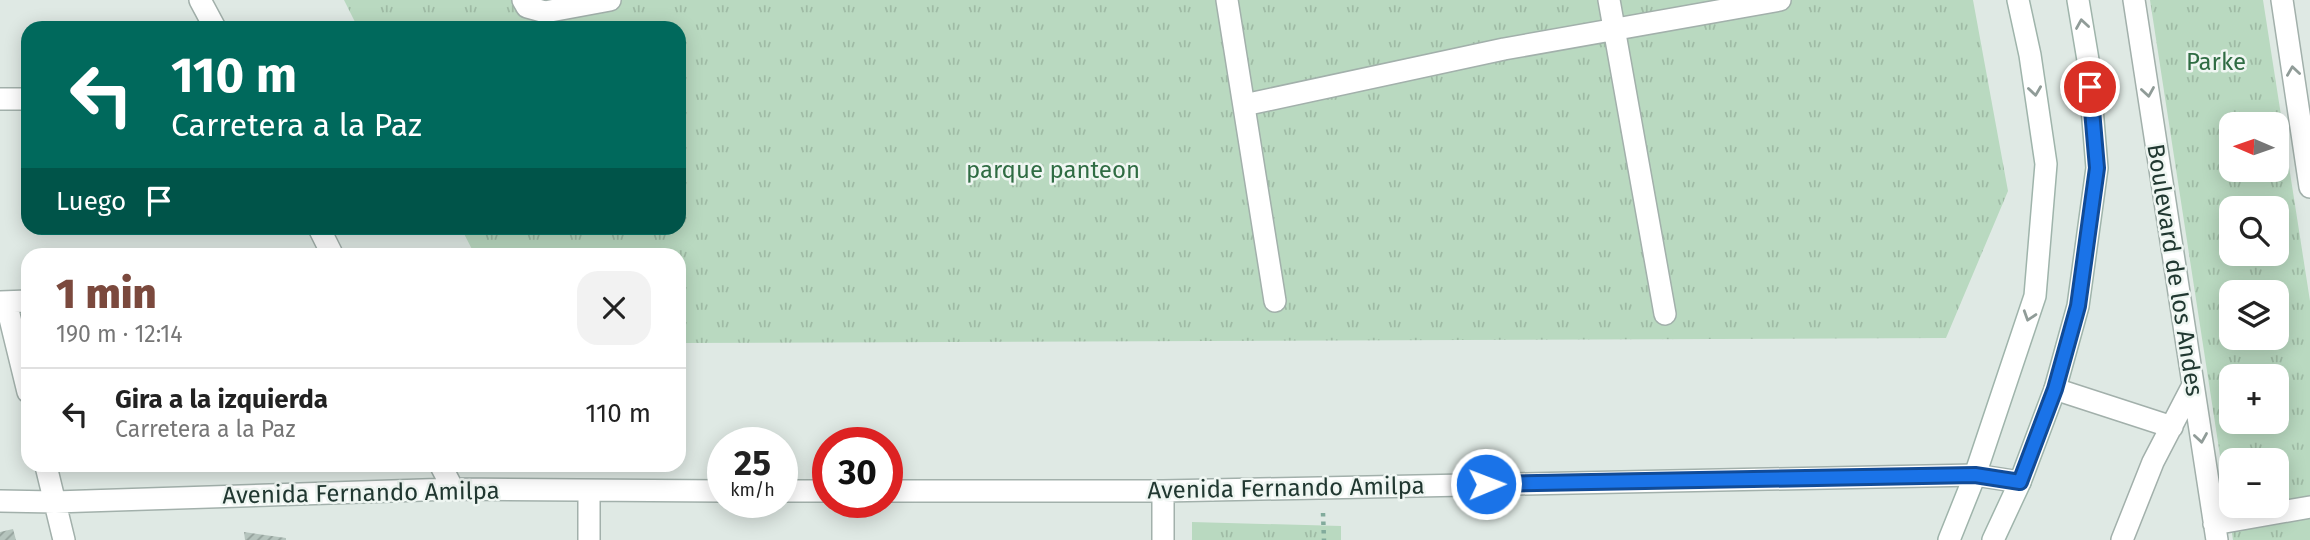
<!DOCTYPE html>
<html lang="es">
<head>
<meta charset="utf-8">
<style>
	:root { --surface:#fff; --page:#f2f2f2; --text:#222; --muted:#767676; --line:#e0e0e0; --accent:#7b493d }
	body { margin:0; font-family:"Fira Sans",sans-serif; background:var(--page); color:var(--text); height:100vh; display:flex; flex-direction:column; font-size:26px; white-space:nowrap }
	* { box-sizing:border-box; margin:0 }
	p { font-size:23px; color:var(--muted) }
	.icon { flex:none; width:38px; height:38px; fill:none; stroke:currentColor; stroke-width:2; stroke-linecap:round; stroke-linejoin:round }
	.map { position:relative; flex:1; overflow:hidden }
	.sheet { position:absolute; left:21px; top:248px; width:665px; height:224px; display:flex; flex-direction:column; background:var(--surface); border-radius:21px; box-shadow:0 4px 18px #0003 }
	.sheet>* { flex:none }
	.top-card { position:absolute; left:21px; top:21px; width:665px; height:214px; border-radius:21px; box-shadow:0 4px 18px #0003; background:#00695c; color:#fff; overflow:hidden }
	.needle { width:46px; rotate:272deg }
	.buttons { position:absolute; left:2219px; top:112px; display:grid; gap:14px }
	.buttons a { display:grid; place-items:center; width:70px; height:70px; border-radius:14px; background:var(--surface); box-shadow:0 4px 18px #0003; font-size:35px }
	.speed { position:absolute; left:707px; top:427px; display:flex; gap:14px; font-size:35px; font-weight:700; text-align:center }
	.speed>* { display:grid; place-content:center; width:91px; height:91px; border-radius:50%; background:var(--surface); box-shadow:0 4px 18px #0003; line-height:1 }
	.speed small { font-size:18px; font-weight:400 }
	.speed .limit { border:10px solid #d22; background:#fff; color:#111 }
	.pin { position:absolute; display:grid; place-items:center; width:60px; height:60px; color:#fff; margin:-30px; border:4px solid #fff; border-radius:50%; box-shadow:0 2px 7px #0007 }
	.me { position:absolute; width:77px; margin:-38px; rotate:89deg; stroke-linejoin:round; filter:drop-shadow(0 0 5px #0008) }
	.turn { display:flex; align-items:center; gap:24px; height:147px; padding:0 35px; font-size:32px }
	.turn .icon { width:91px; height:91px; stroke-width:2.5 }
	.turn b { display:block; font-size:49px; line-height:60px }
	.then { display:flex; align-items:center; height:66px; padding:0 35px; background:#0003; gap:14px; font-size:26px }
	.round { display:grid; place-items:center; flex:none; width:74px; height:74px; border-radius:21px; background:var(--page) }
	.summary { display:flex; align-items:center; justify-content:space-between; height:119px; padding:0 35px }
	h1 { font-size:42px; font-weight:800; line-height:52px; color:var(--accent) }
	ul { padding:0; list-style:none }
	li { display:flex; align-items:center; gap:21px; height:91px; padding:0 35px; border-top:2px solid var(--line) }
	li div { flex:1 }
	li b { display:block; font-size:26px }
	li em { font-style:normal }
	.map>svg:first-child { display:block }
	.park { fill:url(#park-tufts); fill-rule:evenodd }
	.building { fill:url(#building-hatch) }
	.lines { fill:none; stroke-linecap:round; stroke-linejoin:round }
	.lane-casing { stroke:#a2b0ab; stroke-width:24 }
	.street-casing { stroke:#a2b0ab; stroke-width:24 }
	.secondary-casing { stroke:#9fb4ab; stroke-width:24 }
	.path { stroke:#82ab9c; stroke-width:4.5; stroke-dasharray:3.5 5; stroke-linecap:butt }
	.lane { stroke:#fff; stroke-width:21 }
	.street { stroke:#fff; stroke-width:21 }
	.secondary { stroke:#fff; stroke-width:21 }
	.oneway { stroke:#909c98 }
	.route-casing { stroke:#114b97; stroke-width:18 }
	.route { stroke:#1a73e8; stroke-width:12 }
	.labels { text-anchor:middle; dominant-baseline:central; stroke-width:5; stroke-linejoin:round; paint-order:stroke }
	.park-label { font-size:24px; fill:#2f6c43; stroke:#eff6f2 }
	.street-label { font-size:24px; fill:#213831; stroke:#eff6f2 }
</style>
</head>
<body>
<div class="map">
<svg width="2310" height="540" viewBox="0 0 2310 540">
	<defs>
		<pattern id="park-tufts" width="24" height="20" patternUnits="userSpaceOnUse" patternTransform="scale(1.75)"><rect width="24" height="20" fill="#b9d9c0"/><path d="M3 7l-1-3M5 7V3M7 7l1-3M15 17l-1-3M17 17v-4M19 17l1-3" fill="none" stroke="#9fbba5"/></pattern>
		<pattern id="building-hatch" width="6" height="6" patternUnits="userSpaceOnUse" patternTransform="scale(1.75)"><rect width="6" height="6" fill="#b5c4bd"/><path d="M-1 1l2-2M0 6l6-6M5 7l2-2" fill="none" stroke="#93a09a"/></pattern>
	</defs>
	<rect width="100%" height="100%" fill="#dfe9e4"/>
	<path class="park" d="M344,0H1973L2008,191L1946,338L679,343V256L475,255L461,228H679V28H358Z
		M2150,0H2263L2310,301V540H2233ZM2231,124H2277V170H2231ZM2231,208H2277V254H2231ZM2231,292H2277V338H2231ZM2231,376H2277V422H2231ZM2231,460H2277V506H2231Z
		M1192,522L1341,526V540H1192Z"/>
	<path class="building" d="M13,529L16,540H0V532Z
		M244,532L286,538V540H245Z"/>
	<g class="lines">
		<g class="lane-casing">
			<path id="lane" d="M523,0L527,7L545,12L610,0
				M1227,0L1275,301
				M1609,0L1665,314
				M1244,105L1504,49L1780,0"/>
		</g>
		<g class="street-casing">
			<path id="street" d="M200,0L215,28
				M2134,0L2217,540
				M2282,0L2310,187
				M0,99H28
				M319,228L333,256
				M0,302L28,301
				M6,302L28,392
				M2055,389L2172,427
				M46,466L64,540
				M441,466L453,489
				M589,491V540
				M782,491H828
				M887,491H1163L1975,475L2020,482
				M1163,491V540
				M0,501L55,502L453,489L723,491
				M2214,524L2310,507
				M2122,540L2153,462L2193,385"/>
		</g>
		<g class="secondary-casing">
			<path id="secondary" d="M1949,540L1975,475L2035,296L2046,164L2030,55L2018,0
				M1993,540L2020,482L2055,389L2078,306L2097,168L2088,60L2078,0"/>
		</g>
		<path class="path" d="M1323,513L1324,540"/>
		<use href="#lane" class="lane"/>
		<use href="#street" class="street"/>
		<use href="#secondary" class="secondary"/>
	</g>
	<defs><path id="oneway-chevron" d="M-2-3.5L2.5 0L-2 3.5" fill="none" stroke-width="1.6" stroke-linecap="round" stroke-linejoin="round" transform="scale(1.75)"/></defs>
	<g class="oneway">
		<use href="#oneway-chevron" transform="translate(2082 24) rotate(-99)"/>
		<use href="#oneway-chevron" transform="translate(2293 71) rotate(-98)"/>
		<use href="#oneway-chevron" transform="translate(2035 91) rotate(82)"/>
		<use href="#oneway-chevron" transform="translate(2148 92) rotate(81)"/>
		<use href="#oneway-chevron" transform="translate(2029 316) rotate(108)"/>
		<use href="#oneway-chevron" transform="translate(2201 438) rotate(81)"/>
	</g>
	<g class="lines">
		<g class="route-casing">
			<path id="route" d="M1486,484L1975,475L2020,482L2055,389L2078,306L2097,168L2090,87"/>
		</g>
		<use href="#route" class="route"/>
	</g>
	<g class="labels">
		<g class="park-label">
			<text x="2216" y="62">Parke</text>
			<text x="1053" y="170">parque panteon</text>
		</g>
		<g class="street-label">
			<text transform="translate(2175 270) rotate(81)">Boulevard de los Andes</text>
			<text transform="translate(1286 488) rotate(-1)">Avenida Fernando Amilpa</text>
			<text transform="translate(361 493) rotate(-1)">Avenida Fernando Amilpa</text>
		</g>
	</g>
</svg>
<div class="buttons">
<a><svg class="needle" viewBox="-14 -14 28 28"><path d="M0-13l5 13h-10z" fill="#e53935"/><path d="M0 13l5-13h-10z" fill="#767676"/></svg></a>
<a><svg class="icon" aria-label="search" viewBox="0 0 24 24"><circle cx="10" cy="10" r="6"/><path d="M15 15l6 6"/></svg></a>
<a><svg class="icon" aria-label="layers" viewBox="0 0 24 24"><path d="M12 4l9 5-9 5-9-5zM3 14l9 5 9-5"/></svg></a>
<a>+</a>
<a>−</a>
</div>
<div class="speed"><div>25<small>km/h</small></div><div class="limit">30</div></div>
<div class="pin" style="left:2090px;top:87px;background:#d93025"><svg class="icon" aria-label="arrive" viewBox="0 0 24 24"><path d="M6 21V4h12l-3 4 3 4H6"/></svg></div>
<svg class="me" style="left:1486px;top:484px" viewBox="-20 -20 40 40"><circle r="17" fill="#1a73e8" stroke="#fff" stroke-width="3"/><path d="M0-11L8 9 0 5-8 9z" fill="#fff"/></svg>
<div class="top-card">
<div class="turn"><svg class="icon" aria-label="left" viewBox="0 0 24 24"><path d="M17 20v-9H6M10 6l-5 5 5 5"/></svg><div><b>110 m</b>Carretera a la Paz</div></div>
<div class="then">Luego<svg class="icon" aria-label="arrive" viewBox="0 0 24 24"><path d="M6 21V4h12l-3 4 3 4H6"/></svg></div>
</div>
<section class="sheet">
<div class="summary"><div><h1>1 min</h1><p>190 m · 12:14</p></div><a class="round"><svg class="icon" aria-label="close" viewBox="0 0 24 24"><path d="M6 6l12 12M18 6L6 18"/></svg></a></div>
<ul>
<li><svg class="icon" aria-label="left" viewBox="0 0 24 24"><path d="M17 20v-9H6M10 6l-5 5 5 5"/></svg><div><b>Gira a la izquierda</b><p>Carretera a la Paz</p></div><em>110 m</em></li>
</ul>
</section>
</div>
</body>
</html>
